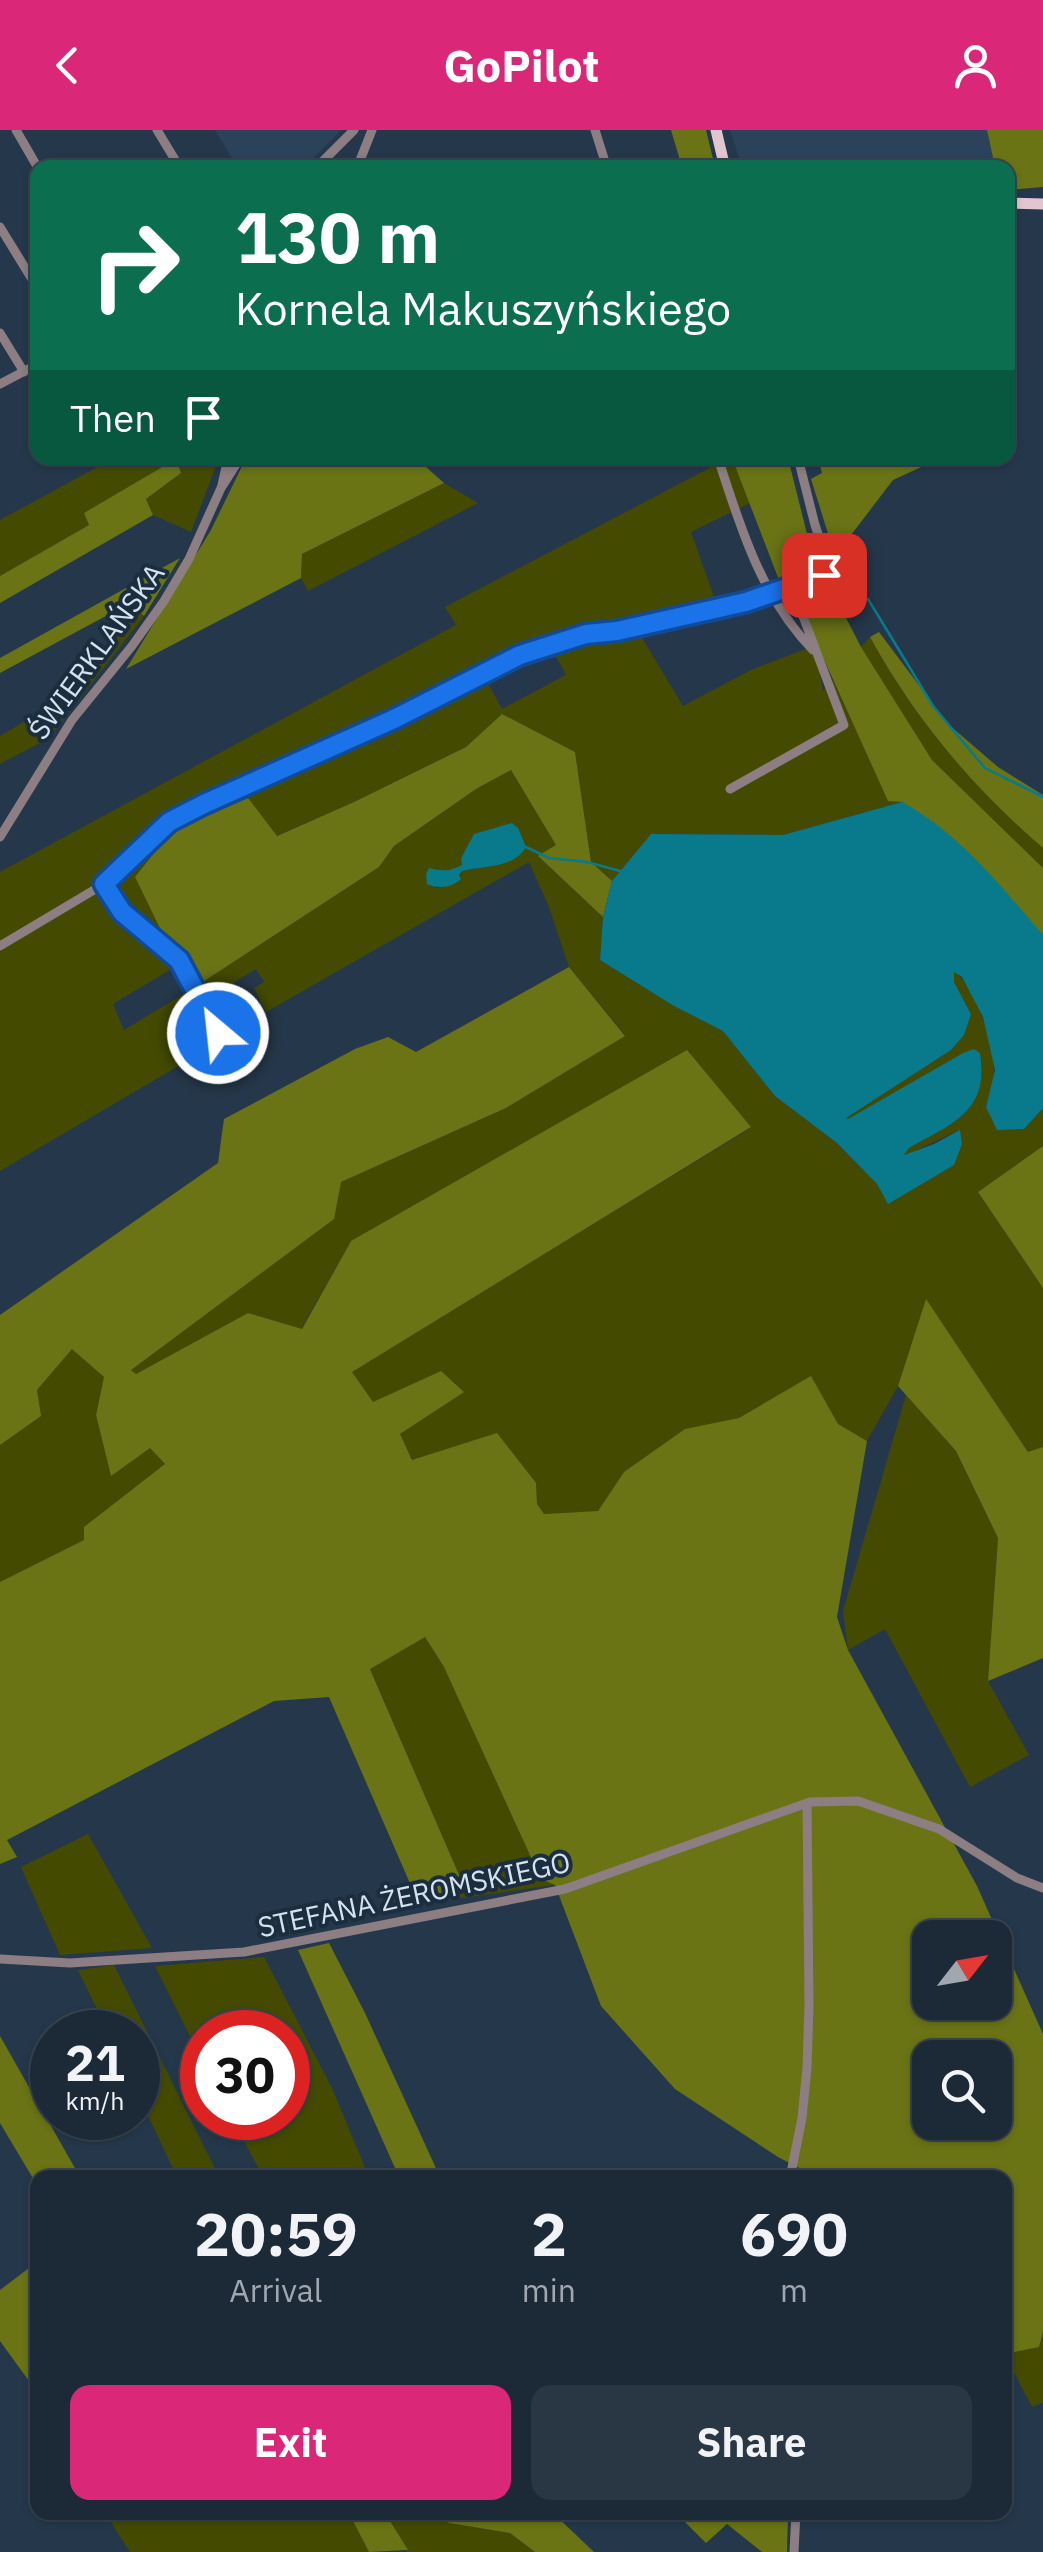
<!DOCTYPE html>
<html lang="en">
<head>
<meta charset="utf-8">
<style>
	:root { --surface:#1c2a38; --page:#293643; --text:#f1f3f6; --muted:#a0a7ae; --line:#3a4653; --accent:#db2777 }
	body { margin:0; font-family:"IBM Plex Sans",sans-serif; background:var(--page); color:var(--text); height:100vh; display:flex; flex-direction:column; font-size:38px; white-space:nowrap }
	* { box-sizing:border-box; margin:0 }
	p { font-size:32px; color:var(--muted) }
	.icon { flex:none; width:55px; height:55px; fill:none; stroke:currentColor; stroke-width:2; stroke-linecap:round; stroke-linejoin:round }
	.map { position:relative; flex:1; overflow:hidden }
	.sheet { position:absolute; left:30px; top:2040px; width:982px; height:350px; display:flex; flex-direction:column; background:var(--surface); border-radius:20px; box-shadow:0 2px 8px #0004,0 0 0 2px var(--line) }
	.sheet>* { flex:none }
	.banner { position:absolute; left:30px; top:30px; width:985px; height:305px; border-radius:20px; box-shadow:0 2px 8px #0004,0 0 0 2px var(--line); background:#0b6e4f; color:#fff; overflow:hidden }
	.needle { width:65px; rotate:59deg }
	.fabs { position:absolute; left:912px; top:1790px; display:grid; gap:20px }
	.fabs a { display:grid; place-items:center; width:100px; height:100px; border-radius:20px; background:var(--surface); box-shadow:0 2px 8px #0004,0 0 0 2px var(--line); font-size:50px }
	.speed { position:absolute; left:30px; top:1880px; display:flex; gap:20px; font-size:50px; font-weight:700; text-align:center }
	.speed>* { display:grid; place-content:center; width:130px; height:130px; border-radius:50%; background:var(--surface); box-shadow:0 2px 8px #0004,0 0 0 2px var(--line); line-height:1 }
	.speed small { font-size:25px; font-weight:400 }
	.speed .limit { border:15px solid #d22; background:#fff; color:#111 }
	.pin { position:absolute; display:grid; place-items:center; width:85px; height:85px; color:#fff; margin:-42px; border-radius:20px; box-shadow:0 5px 15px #0006 }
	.me { position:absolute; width:110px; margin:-55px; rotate:332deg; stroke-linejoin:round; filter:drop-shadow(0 0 8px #0008) }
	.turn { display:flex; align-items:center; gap:35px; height:210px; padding:0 40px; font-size:45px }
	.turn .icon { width:130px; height:130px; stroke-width:2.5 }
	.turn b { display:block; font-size:70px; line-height:85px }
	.then { display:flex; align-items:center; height:95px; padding:0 40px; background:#0003; gap:20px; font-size:38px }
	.eta { display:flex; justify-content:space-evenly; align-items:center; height:170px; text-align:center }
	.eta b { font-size:60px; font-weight:700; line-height:70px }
	.cta { display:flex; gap:20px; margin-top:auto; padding:20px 40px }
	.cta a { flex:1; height:115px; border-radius:20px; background:var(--accent); color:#fff; font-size:40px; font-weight:700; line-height:115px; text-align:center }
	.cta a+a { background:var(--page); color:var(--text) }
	header { display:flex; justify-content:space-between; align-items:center; height:130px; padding:0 40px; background:var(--accent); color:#fff; font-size:45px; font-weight:700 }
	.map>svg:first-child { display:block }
	.built { fill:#2a435b }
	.green { fill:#444b00; fill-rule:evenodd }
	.forest { fill:#6a7415; fill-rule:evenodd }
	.water { fill:#097a8b }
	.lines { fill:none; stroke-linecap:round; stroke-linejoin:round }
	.stream { stroke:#097a8b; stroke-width:2.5 }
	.minor { stroke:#8c7e82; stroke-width:9 }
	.major { stroke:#e2c5ce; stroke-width:11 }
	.route-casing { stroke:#114b97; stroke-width:25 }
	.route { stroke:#1a73e8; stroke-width:18 }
	.labels { text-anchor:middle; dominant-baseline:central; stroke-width:8; stroke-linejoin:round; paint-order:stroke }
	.street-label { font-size:28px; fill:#d6e2ee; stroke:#1b2e40 }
</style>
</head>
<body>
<header><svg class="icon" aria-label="back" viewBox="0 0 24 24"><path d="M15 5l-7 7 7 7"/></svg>GoPilot<svg class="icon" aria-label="person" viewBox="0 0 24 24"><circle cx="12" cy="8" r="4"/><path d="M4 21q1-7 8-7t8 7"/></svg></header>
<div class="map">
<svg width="1043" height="2422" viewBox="0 0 1043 2422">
	<rect width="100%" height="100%" fill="#25384b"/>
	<path class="built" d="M215,0H341L304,37L238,38Z
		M730,0H987L995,37H742Z"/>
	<path class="green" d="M114,328H219L191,402L153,385L146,369L181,343L84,383L89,395L0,446V390Z
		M717,328H732L750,373L691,402L720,484L638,501L683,576L751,540L811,517L816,523L823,561L833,550L888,670L902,672L783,705L651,704L612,751L591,732L575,622L502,584L466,617L354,672L276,706L178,835L113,874L124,900L192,859L379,737L394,716L476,659L511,640L557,716L539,727L603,787L600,830L674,876L723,901L775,966L837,1013L877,1054L959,1000L902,1027L909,1018C951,994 983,986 982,930L963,923L848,989L845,988L951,920L971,884L954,852V841C976,858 992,910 994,937C995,949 989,964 986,976L1024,999L1043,978V1016L978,1062L1043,1158V1317L1029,1323L926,1170L898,1256L867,1311L838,1294L811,1247L739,1288L685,1300L624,1342L598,1381L544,1384L537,1374L536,1353L413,1330L399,1305L463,1261L441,1241L372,1273L351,1241L751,998L351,1111L301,1199L248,1183L136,1244L131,1239L341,1052L506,978L625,905L569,837L549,777L529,732L266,882L254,858L264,852L256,839L200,873L219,912L0,1041V742L456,495L445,477L719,333ZM552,519L566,545L502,579L484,546L523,527ZM474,704L497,735L462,741L457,752L436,758L429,738C443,742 450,742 462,735L461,728Z
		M444,353L478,373L308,461L301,448L302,424Z
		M133,477L144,486L49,608L0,634V606L65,568L95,537Z
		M870,507C916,591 971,655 1043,718V738L932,630L861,517Z
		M72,1218L104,1247L96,1285L111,1345L150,1317L165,1335L84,1397V1410L0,1452V1315L40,1286L37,1260Z
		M906,1265L956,1321L998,1408L988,1551L1029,1625L970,1657L885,1499L848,1520L843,1481Z
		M424,1506L444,1537L555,1755L419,1774L463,1754L370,1538Z
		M88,1704L152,1818L60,1825L21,1737Z
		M264,1827L332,1958L369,2047H263L232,1988H288V1902H202V1930L155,1836Z
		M114,1835L219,2047H177L138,1964V1902H108L78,1840Z
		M1043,2202V2273L1032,2277L1015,2244L1005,2243V2224L1039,2217Z
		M105,2383H349L369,2422H130Z
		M385,2383H428L449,2393L510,2403L535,2422H406L407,2420Z"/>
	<path class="forest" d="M671,0H706L715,37H682Z
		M987,0H1043V57L1008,60V38L995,37Z
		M246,328H416L444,353L302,424L301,448L126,539L211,400Z
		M732,328H788L815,436L779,450Z
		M818,328H930L932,332L893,350L851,405L831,413L811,349L822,343Z
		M176,329L181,343L146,369L153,385L0,473V446L89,395L84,383Z
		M180,428L144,486L133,477L104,487L0,543V528Z
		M824,445L861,517L932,630L1043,738V805L902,672L888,671L817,514L799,460Z
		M879,502L948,594L998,637L1043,665V718C972,657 915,589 870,507Z
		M502,584L575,622L591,732L612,751L603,787L538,726L556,715L511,640L476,659L394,716L379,737L192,859L178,835L135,747L174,698L248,668L277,706L354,672L466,617Z
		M569,837L625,906L506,978L341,1052L334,1089L131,1240L136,1244L248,1183L302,1199L351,1111L687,920L751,997L352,1242L373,1272L441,1241L464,1262L400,1304L412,1330L497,1303L536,1353L537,1374L544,1384L598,1381L624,1342L685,1299L739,1288L811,1246L838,1294L867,1311L837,1487L848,1520L977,1756L1043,1904V2202L1039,2217L1005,2224V2048L809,2047L803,2040L778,2027L675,1959L601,1876L555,1755L541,1749L444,1537L425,1507L370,1539L463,1754L419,1774L329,1567L274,1571L7,1710L17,1727L0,1734V1452L84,1410V1397L165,1334L150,1318L111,1346L96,1285L104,1247L72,1219L37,1260L41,1286L0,1315V1185L218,1033L224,989L355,919L388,907L416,922ZM930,1808H995V1872H930ZM930,1928H995V1992H930Z
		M1043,1016V1158L978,1062Z
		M926,1169L1028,1322L1043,1317V1528L988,1551L998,1408L956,1321L898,1256Z
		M329,1813L365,1883L440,2047H399L298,1820Z
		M0,1906L80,2047L38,2048L37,2055L0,1993Z
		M37,2132V2262L0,2211V2160Z
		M349,2383H385L408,2420L369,2422Z
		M428,2383H553L594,2422H535L510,2403L449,2393Z
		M676,2383H788L787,2422H762L727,2394L706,2413Z"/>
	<path class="water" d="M902,672C959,703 1001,756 1043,805V978L1024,999L997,1000L986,977L995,940L983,887L962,847L954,842V852L971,884L964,905L951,920L846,988L848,989L963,923L974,919L980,923C990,982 951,994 909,1018L904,1025L934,1014L960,1000L962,1014L954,1035L888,1074L877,1054L837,1013L775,966L723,901L674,876L600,830L603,787L612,751L651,704L783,705Z
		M512,693L518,698L526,717C514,738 485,736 462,741L459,745L461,749C451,758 438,759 427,754L426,744L429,738C442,741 449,742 462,735L461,728L474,704Z"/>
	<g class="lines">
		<path class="stream" d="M868,469L933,576L985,638L1043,667
			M526,717L549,728L587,732L620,741"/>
		<path class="minor" d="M16,0L38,38
			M157,0L180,38
			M595,0L607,38
			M316,38L354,0
			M357,38L372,0
			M0,97L38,159
			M0,203L24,242
			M0,254L38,234
			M718,328C740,396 761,467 813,520
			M222,355L228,328
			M730,659L844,595L792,457
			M0,707L72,590L132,516L164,471L189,429L221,358L240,328
			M104,754L125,785L179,830L218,903
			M0,816L104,754L169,693L204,674L393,589L503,533L585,504L617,501L720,478L770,465L824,445L830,440L815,395L798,328
			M0,1829L70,1833L244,1822L565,1759L810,1672L858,1671L939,1699L1017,1748L1043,1758
			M790,2048L802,1988L807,1938L809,1874L807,1673
			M794,2422L796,2382"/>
		<path class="major" d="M716,0L725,38
			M1008,73L1043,74"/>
	</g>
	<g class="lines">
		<g class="route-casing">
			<path id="route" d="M218,903L179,830L122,782L104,754L169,692L204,674L394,589L520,525L586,504L617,501L746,472L824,445"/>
		</g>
		<use href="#route" class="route"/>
	</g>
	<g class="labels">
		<g class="street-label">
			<text transform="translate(96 521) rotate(-54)">ŚWIERKLAŃSKA</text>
			<text transform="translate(414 1764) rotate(-12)">STEFANA ŻEROMSKIEGO</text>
		</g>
	</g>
</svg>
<div class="fabs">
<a><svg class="needle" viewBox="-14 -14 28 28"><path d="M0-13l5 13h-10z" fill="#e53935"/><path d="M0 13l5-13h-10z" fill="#a0a7ae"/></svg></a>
<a><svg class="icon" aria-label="search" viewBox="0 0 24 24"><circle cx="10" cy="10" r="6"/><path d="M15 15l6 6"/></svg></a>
</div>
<div class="speed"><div>21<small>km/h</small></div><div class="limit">30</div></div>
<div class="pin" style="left:824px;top:445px;background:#d93025"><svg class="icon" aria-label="arrive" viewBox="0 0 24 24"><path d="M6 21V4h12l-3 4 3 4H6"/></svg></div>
<svg class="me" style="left:218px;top:903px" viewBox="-20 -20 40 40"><circle r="17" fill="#1a73e8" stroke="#fff" stroke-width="3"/><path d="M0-11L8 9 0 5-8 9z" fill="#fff"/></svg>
<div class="banner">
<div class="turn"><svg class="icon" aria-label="right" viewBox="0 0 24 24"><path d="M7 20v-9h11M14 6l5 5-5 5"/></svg><div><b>130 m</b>Kornela Makuszyńskiego</div></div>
<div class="then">Then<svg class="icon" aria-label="arrive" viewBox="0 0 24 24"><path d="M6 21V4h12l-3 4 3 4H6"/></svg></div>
</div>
<section class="sheet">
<div class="eta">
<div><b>20:59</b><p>Arrival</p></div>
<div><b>2</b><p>min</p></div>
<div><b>690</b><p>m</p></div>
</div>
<div class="cta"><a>Exit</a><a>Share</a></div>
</section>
</div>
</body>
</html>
